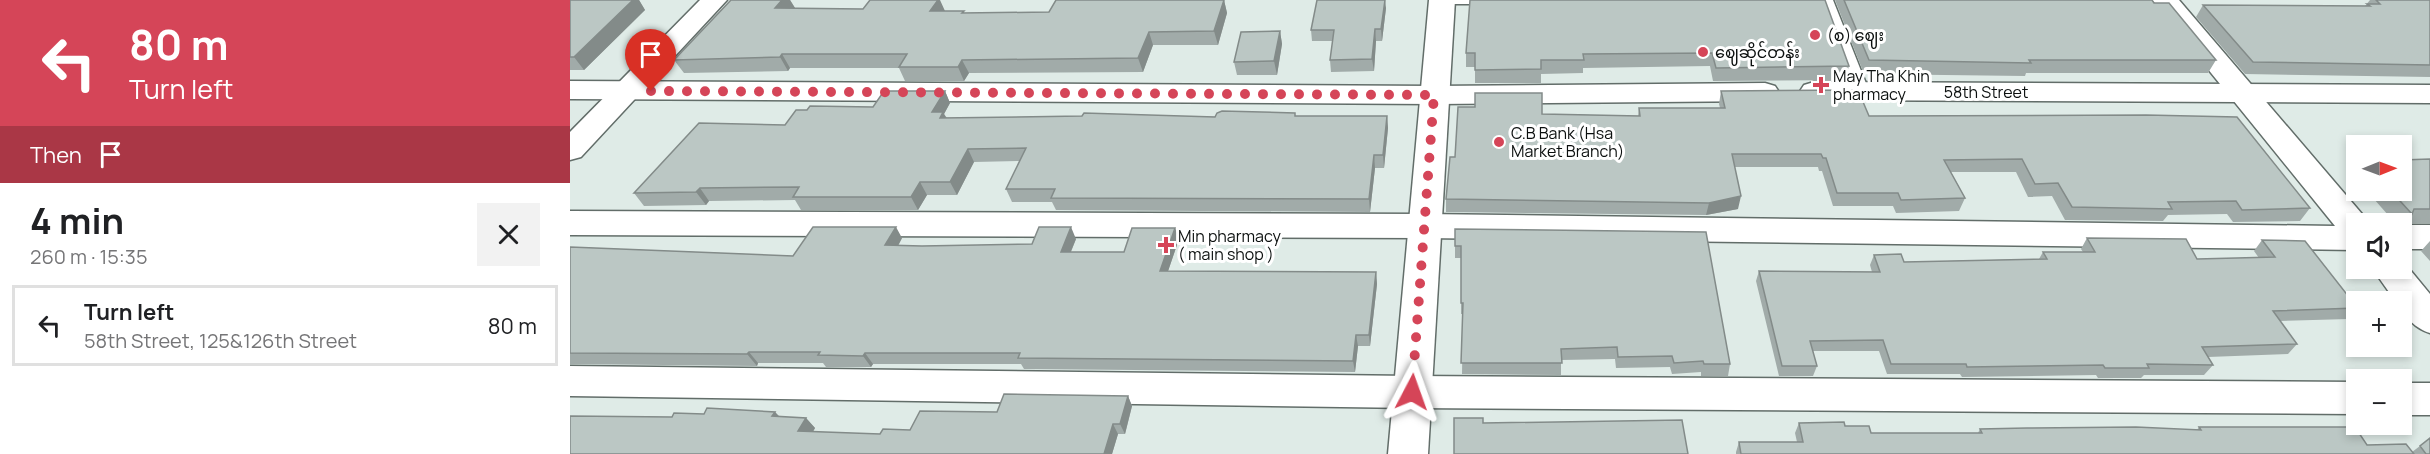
<!DOCTYPE html>
<html lang="en">
<head>
<meta charset="utf-8">
<style>
	:root { --surface:#fff; --page:#f2f2f2; --text:#202124; --muted:#757577; --line:#e0e0e0 }
	body { margin:0; font-family:Manrope,"Noto Sans Myanmar",sans-serif; background:var(--page); color:var(--text); height:100vh; display:flex; flex-direction:column; font-size:22px; white-space:nowrap }
	* { box-sizing:border-box; margin:0 }
	p { font-size:20px; color:var(--muted) }
	.icon { flex:none; width:33px; height:33px; fill:none; stroke:currentColor; stroke-width:2; stroke-linecap:round; stroke-linejoin:round }
	.map { position:relative; flex:1; overflow:hidden }
	.panel { display:flex; flex-direction:column; background:var(--surface); width:570px }
	.panel>* { flex:none }
	.banner { background:#d54558; color:#fff; overflow:hidden }
	.needle { width:39px; rotate:89deg }
	.buttons { position:absolute; left:1776px; top:135px; display:grid; gap:12px }
	.buttons a { display:grid; place-items:center; width:66px; height:66px; border-radius:0px; background:var(--surface); box-shadow:0 3px 9px #0003; font-size:30px }
	.pin { position:absolute; display:grid; place-items:center; width:51px; height:51px; color:#fff; margin:-62px -26px; border-radius:50% 50% 50% 0; rotate:-45deg; box-shadow:0 0 6px #0007 }
	.pin .icon { rotate:45deg }
	.me { position:absolute; width:66px; margin:-33px; rotate:4deg; stroke-linejoin:round; filter:drop-shadow(0 0 4px #0008) }
	.turn { display:flex; align-items:center; gap:21px; height:126px; padding:0 30px; font-size:27px }
	.turn .icon { width:78px; height:78px; stroke-width:2.5 }
	.turn b { display:block; font-size:42px; line-height:51px }
	.then { display:flex; align-items:center; height:57px; padding:0 30px; background:#0003; gap:12px; font-size:22px }
	.round { display:grid; place-items:center; flex:none; width:63px; height:63px; border-radius:0px; background:var(--page) }
	.headline { display:flex; align-items:center; justify-content:space-between; height:102px; padding:0 30px }
	h1 { font-size:36px; font-weight:700; line-height:45px }
	ul { padding:0; list-style:none }
	li { display:flex; align-items:center; gap:18px; height:81px; margin:0 12px 9px; padding:0 18px; border:3px solid var(--line); border-radius:0px }
	li div { flex:1 }
	li b { display:block; font-size:22px }
	li em { font-style:normal }
	main { display:flex; flex:1; min-height:0 }
	.map>svg:first-child { display:block }
	.lines { fill:none; stroke-linecap:round; stroke-linejoin:round }
	.service-casing { stroke:#626d69; stroke-width:3 }
	.minor-casing { stroke:#626d69; stroke-width:3 }
	.tertiary-casing { stroke:#626d69; stroke-width:3 }
	.secondary-casing { stroke:#626d69; stroke-width:3 }
	.service { fill:#fff; fill-rule:evenodd }
	.minor { fill:#fff; fill-rule:evenodd }
	.tertiary { fill:#fff; fill-rule:evenodd }
	.secondary { fill:#fff; fill-rule:evenodd }
	.wall { fill:#a1aba9 }
	.shaded-wall { fill:#838b89 }
	.building { fill:#bbc7c4; stroke:#838b89; stroke-width:1.5 }
	.route { stroke:#d54558; stroke-width:10; stroke-dasharray:0 18 }
	.poi-dot { fill:#d54558; stroke:#fff; stroke-width:2 }
	.labels { text-anchor:middle; dominant-baseline:central; stroke-width:6; stroke-linejoin:round; paint-order:stroke }
	.poi-label { font-size:16px; fill:#0b0f0e; stroke:#fff; text-anchor:start }
	.street-label { font-size:16px; fill:#0b0f0e; stroke:#fff }
</style>
</head>
<body>
<main>
<section class="panel">
<div class="banner">
<div class="turn"><svg class="icon" aria-label="left" viewBox="0 0 24 24"><path d="M17 20v-9H6M10 6l-5 5 5 5"/></svg><div><b>80 m</b>Turn left</div></div>
<div class="then">Then<svg class="icon" aria-label="arrive" viewBox="0 0 24 24"><path d="M6 21V4h12l-3 4 3 4H6"/></svg></div>
</div>
<div class="headline"><div><h1>4 min</h1><p>260 m · 15:35</p></div><a class="round"><svg class="icon" aria-label="close" viewBox="0 0 24 24"><path d="M6 6l12 12M18 6L6 18"/></svg></a></div>
<ul>
<li><svg class="icon" aria-label="left" viewBox="0 0 24 24"><path d="M17 20v-9H6M10 6l-5 5 5 5"/></svg><div><b>Turn left</b><p>58th Street, 125&amp;126th Street</p></div><em>80 m</em></li>
</ul>
</section>
<div class="map">
<svg width="1860" height="454" viewBox="0 0 1860 454">
	<rect width="100%" height="100%" fill="#dfebe7"/>
	<g class="lines">
		<g class="service-casing">
			<path id="service" d="M865,0H951L944,4H872Z
				M1249,0H1263L1299,91L1297,94L1291,96L1283,91Z"/>
		</g>
		<g class="minor-casing">
			<path id="minor" d="M130,0H157L11,157L0,160V132Z
				M1582,0H1609L1798,221L1799,224H1786V250L854,238L0,235V211L854,214L1765,226Z
				M1832,225H1860V249H1832Z
				M1832,260L1860,294V333C1847,329 1832,317 1832,302H1826L1802,268H1832Z
				M0,366L842,376L1786,382V414L842,408L0,396Z
				M1832,383H1860V415H1832Z"/>
		</g>
		<g class="tertiary-casing">
			<path id="tertiary" d="M859,0H885L858,454H818Z"/>
		</g>
		<g class="secondary-casing">
			<path id="secondary" d="M0,81L864,86L1195,83L1205,86L1209,92L1205,98L1195,101L864,104L0,99Z
				M1244,82L1860,85V103L1244,100L1234,97L1230,91L1234,85Z"/>
		</g>
		<use href="#service" class="service"/>
		<use href="#minor" class="minor"/>
		<use href="#tertiary" class="tertiary"/>
		<use href="#secondary" class="secondary"/>
	</g>
	<path class="wall" d="M0,0H69L75,10L14,70H0Z
		M161,0H220L225,8L375,11L395,13L479,12L654,0L657,13L648,45H583L573,72L399,73L394,81H335L329,68H220L218,71L114,73L104,60Z
		M900,0L1279,66L1275,80L1143,81L1140,66L1013,68V73L971,74V83H905V67H896V53Z
		M1265,0H1582L1646,60L1638,73H1456L1455,76L1294,74Z
		M1800,0H1860V77L1675,74L1626,17L1633,5L1795,6Z
		M816,8L812,41H806L804,71L761,72L760,60L763,41H742L741,30Z
		M710,31L712,44L707,75H667L664,62Z
		M375,91L380,103L374,114L377,118L817,116L818,128L814,168H805L800,212L486,210L482,202H442L436,189L450,161L404,162L387,195H357L348,210H231L225,200L139,201L136,205L74,206L64,193L215,125L303,107Z
		M1151,91L1299,116L1740,208L1730,221L1663,222L1657,214L1598,215L1593,221L1495,220L1482,196L1458,197L1446,172H1381L1395,198L1389,211L1326,213L1323,206H1263L1252,171H1249L1248,167H1165L1168,209L1136,215L876,212V199L885,157L972,114L1068,116L1069,108H1150L1149,104Z
		M1860,159V223H1834L1832,226V224H1826L1796,190H1832Z
		M1786,171V180L1783,176Z
		M605,228L609,239L598,271L806,272L807,284L800,346H788L785,372L454,369L451,364H303L301,367H256L253,363H188L187,366L0,364V247L223,256L332,238L328,246H352L462,244L506,239L501,252H554Z
		M885,229L1160,364L1158,376H1131V372L1102,374L1100,367L1046,368L1045,359L991,360V375L892,374L893,314H891V258H885Z
		M1517,238L1627,259L1689,258L1684,251L1692,240L1786,306V310L1779,319L1710,321L1727,344L1718,354L1638,357L1643,365L1634,375H1574L1571,378H1528L1526,375L1392,377L1390,374H1317L1309,351H1243L1247,366L1243,376H1209L1186,281L1189,271L1302,272L1300,265L1304,255L1334,262L1469,259L1473,252H1513L1511,249Z
		M1860,241V261L1851,251Z
		M558,396L562,406L555,434H548L542,454H0L134,414L205,412L210,417L236,418L245,428L243,432L310,434L340,430L427,412Z
		M1229,423L1275,426L1301,433H1408L1410,429L1627,430L1629,427L1797,445L1842,452L1850,446L1860,454H1166V452L1169,442H1227L1225,433Z"/>
	<path class="shaded-wall" d="M63,0H69L75,10L14,70L4,57Z
		M212,0H220L225,8H205Z
		M368,0H370L375,11H360Z
		M654,0L657,13L648,45L644,31Z
		M815,0L816,8L812,41L811,29Z
		M805,29L806,41L804,71L802,59Z
		M710,31L712,44L707,75L704,61Z
		M579,32L583,45L573,72L568,58Z
		M212,54L220,68L218,71L210,57Z
		M392,60L399,73L394,81L388,67Z
		M375,91L380,103L374,114L380,124L362,112Z
		M817,116L818,128L814,168L813,155Z
		M398,149L404,162L387,195L380,182Z
		M804,155L805,168L800,212L799,199Z
		M350,182L357,195L348,210L341,197Z
		M130,188L139,201L136,205L126,192Z
		M1171,196L1168,209L1136,215L1139,203Z
		M326,227L332,238L322,257L315,245Z
		M501,227L506,239L496,263L491,252Z
		M605,228L609,239L594,283L590,271Z
		M806,272L807,284L800,346L799,335Z
		M786,335L788,346L785,372L783,361Z
		M179,352L188,363L187,366L177,354Z
		M295,353L303,364L301,367L293,356Z
		M558,396L562,406L555,434L550,424Z
		M205,412L214,422L202,416Z
		M236,418L245,428L237,441L228,431Z
		M543,424L548,434L542,454H534Z"/>
	<path class="building" d="M0,0H63L4,57H0Z
		M161,0H212L205,8L293,9L300,0H368L360,11H394L392,13L479,12L486,0H654L644,31L579,32L568,58L392,60L388,67H329L337,54H212L210,57L104,60Z
		M747,0H815L811,29H805L802,59L760,60L764,30H741Z
		M900,0H1255L1279,66L1146,68L1142,53L1013,54L1014,60H971V69L905,70V53H896Z
		M1274,0H1582L1584,3H1599L1646,60H1459L1461,63L1299,60Z
		M1806,0H1860V65L1683,62L1633,5L1800,6L1797,4H1810Z
		M710,31L704,61L664,62L671,32Z
		M1288,90L1299,116L1576,115L1667,117L1740,208L1672,210L1666,201L1598,202L1602,209L1502,207L1488,183L1465,184L1452,159L1374,160L1395,198L1331,200L1328,193H1267L1256,158H1253L1251,154H1162L1171,196L1139,203L876,199L880,157H885L888,107H905V93H972V114L1070,116L1069,108H1155L1151,91Z
		M314,91H375L362,112H373L370,118L512,116L514,113L645,117L647,113L652,111L725,113V116H817L813,155H804L799,199L481,198L485,189H436L456,148L398,149L380,182H350L341,197H223L229,187L130,188L126,192L64,193L129,123L215,125L226,110H237L240,106L303,107Z
		M1860,159V209H1844L1842,214L1820,190H1832V160Z
		M243,227H326L315,245L352,246L462,244L469,227H501L491,252H554L562,228H605L590,271L806,272L799,335H786L783,361L448,358L450,353H295L293,356L248,355L250,352H179L177,354L0,353V247L223,256Z
		M885,229L1136,232L1160,364H1134L1133,361L1104,363L1102,356L1048,357L1047,347L991,349L992,363H891L893,303H891V246H885Z
		M1517,238L1616,239L1627,259L1705,257L1692,240L1735,241L1786,306V308L1703,311L1727,344L1632,347L1643,365L1577,364L1579,368H1535L1533,365L1397,367L1396,364H1321L1313,340L1240,341L1247,366H1212L1189,271L1310,272L1304,255L1331,254L1334,262L1477,259L1473,252H1525Z
		M434,394L558,396L550,424H543L534,454H0V416L102,417L104,413L134,414L137,408L205,412L202,416L236,418L228,431L310,434L313,429L340,430L350,411L427,412Z
		M884,418H913V423L1112,420L1118,454H884Z
		M1274,422L1275,426H1299L1301,433H1412L1410,429L1457,428L1566,427L1631,430L1629,427H1785L1797,445L1836,444L1844,454H1171L1169,442H1233L1229,423Z
		M1860,438V454H1856L1850,446Z"/>
	<g class="lines">
		<path class="route" d="M81,91L864,95L842,392"/>
	</g>
	<g class="poi-dot">
		<circle cx="1245" cy="35" r="6"/>
		<circle cx="1133" cy="52" r="6"/>
		<path d="M1248 76h6v6h6v6h-6v6h-6v-6h-6v-6h6z"/>
		<circle cx="929" cy="142" r="6"/>
		<path d="M593 236h6v6h6v6h-6v6h-6v-6h-6v-6h6z"/>
	</g>
	<g class="labels">
		<g class="poi-label">
			<text x="1257" y="35">(စ) ဈေး</text>
			<text x="1145" y="52">ဈေဆိုင်တန်း</text>
			<text x="1263" y="76">May Tha Khin<tspan x="1263" dy="18">pharmacy</tspan></text>
			<text x="941" y="133">C.B Bank (Hsa<tspan x="941" dy="18">Market Branch)</tspan></text>
			<text x="608" y="236">Min pharmacy<tspan x="608" dy="18">( main shop )</tspan></text>
		</g>
		<g class="street-label">
			<text x="1416" y="92">58th Street</text>
		</g>
	</g>
</svg>
<div class="buttons">
<a><svg class="needle" viewBox="-14 -14 28 28"><path d="M0-13l5 13h-10z" fill="#e53935"/><path d="M0 13l5-13h-10z" fill="#757577"/></svg></a>
<a><svg class="icon" aria-label="sound" viewBox="0 0 24 24"><path d="M4 9h4l5-4v14l-5-4H4zM17 9q2 3 0 6"/></svg></a>
<a>+</a>
<a>−</a>
</div>
<div class="pin" style="left:81px;top:91px;background:#d93025"><svg class="icon" aria-label="arrive" viewBox="0 0 24 24"><path d="M6 21V4h12l-3 4 3 4H6"/></svg></div>
<svg class="me" style="left:842px;top:392px" viewBox="-20 -20 40 40"><path d="M0-17L14 15 0 8-14 15z" fill="#d54558" stroke="#fff" stroke-width="4"/></svg>
</div>
</main>
</body>
</html>
